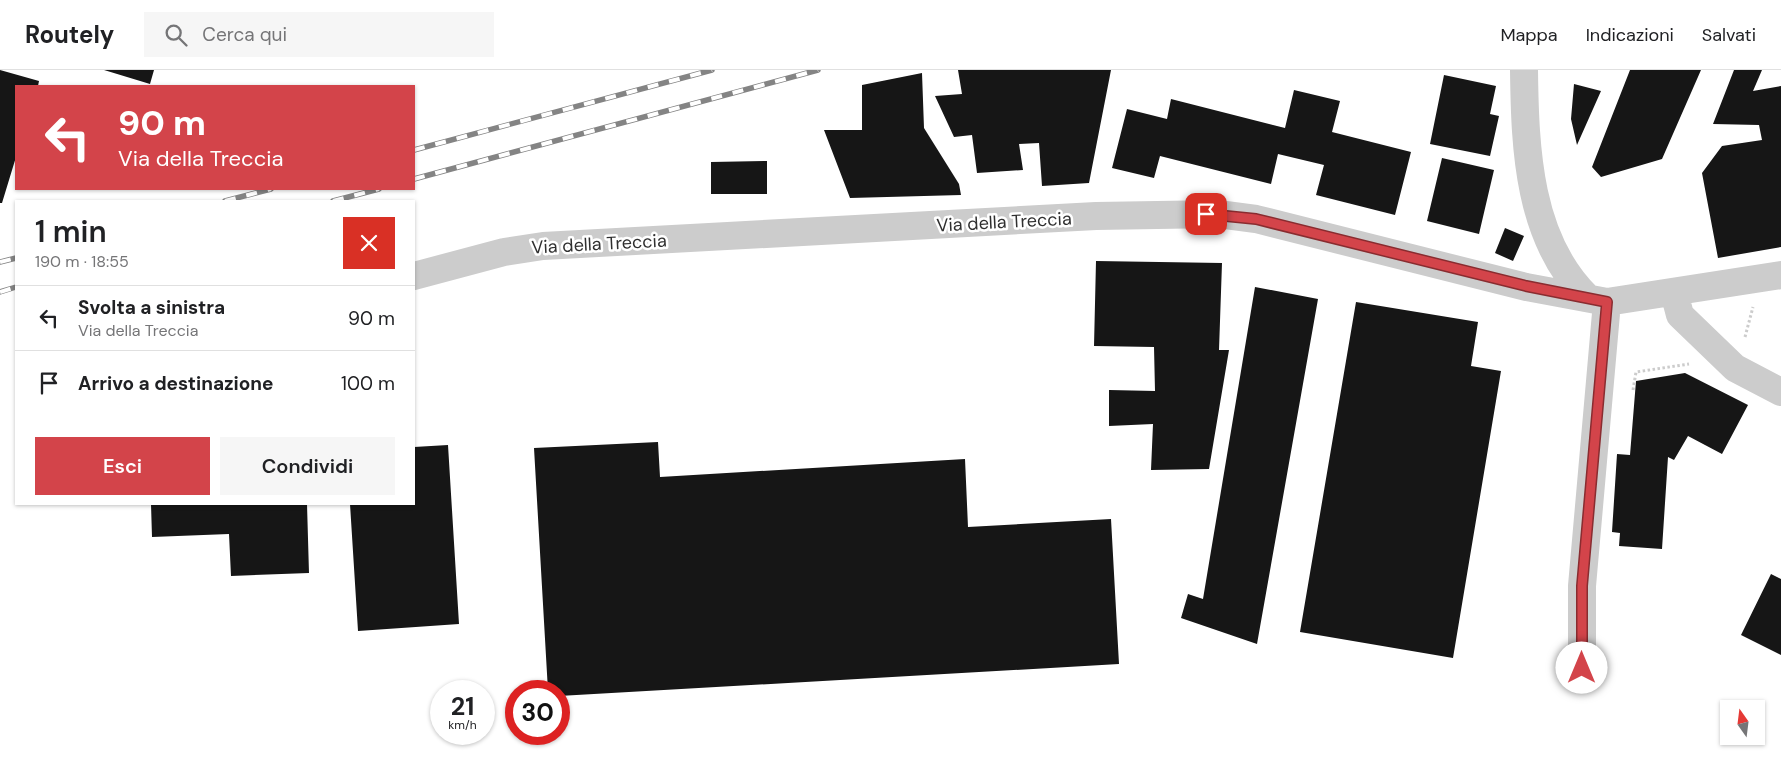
<!DOCTYPE html>
<html lang="it">
<head>
<meta charset="utf-8">
<style>
	:root { --surface:#fff; --page:#f6f6f6; --text:#202124; --muted:#757577; --line:#e0e0e0; --accent:#d3444a }
	body { margin:0; font-family:"DM Sans",sans-serif; background:var(--page); color:var(--text); height:100vh; display:flex; flex-direction:column; font-size:19px; white-space:nowrap }
	* { box-sizing:border-box; margin:0 }
	p { font-size:16px; color:var(--muted) }
	.icon { flex:none; width:28px; height:28px; fill:none; stroke:currentColor; stroke-width:2; stroke-linecap:round; stroke-linejoin:round }
	.map { position:relative; flex:1; overflow:hidden }
	.panel { position:absolute; left:15px; top:130px; width:400px; height:305px; display:flex; flex-direction:column; background:var(--surface); border-radius:0px; box-shadow:0 1px 4px #0004 }
	.panel>* { flex:none }
	.banner { position:absolute; left:15px; top:15px; width:400px; height:105px; border-radius:0px; box-shadow:0 1px 4px #0004; background:#d3444a; color:#fff; overflow:hidden }
	.needle { width:32px; rotate:346deg }
	.tools { position:absolute; left:1720px; top:630px; display:grid; gap:10px }
	.tools a { display:grid; place-items:center; width:45px; height:45px; border-radius:0px; background:var(--surface); box-shadow:0 1px 4px #0004; font-size:25px }
	.speed { position:absolute; left:430px; top:610px; display:flex; gap:10px; font-size:25px; font-weight:700; text-align:center }
	.speed>* { display:grid; place-content:center; width:65px; height:65px; border-radius:50%; background:var(--surface); box-shadow:0 1px 4px #0004; line-height:1 }
	.speed small { font-size:12px; font-weight:400 }
	.speed .limit { border:8px solid #d22; background:#fff; color:#111 }
	.pin { position:absolute; display:grid; place-items:center; width:42px; height:42px; color:#fff; margin:-21px; border-radius:10px; box-shadow:0 2px 8px #0006 }
	.me { position:absolute; width:55px; margin:-28px; rotate:0deg; stroke-linejoin:round; filter:drop-shadow(0 0 4px #0008) }
	.turn { display:flex; align-items:center; gap:18px; height:105px; padding:0 20px; font-size:22px }
	.turn .icon { width:65px; height:65px; stroke-width:2.5 }
	.turn b { display:block; font-size:35px; line-height:42px }
	.round { display:grid; place-items:center; flex:none; width:52px; height:52px; border-radius:0px; background:var(--page) }
	.head { display:flex; align-items:center; justify-content:space-between; height:85px; padding:0 20px }
	h1 { font-size:30px; font-weight:600; line-height:38px }
	.primary-button { display:flex; gap:10px; margin-top:auto; padding:10px 20px }
	.primary-button a { flex:1; height:58px; border-radius:0px; background:var(--accent); color:#fff; font-size:20px; font-weight:600; line-height:58px; text-align:center }
	.primary-button a+a { background:var(--page); color:var(--text) }
	ul { padding:0; list-style:none }
	li { display:flex; align-items:center; gap:15px; height:65px; padding:0 20px; border-top:1px solid var(--line) }
	li div { flex:1 }
	li b { display:block; font-size:19px }
	li em { font-style:normal }
	header { display:flex; align-items:center; gap:30px; box-sizing:border-box; height:70px; padding:0 25px; background:var(--surface); border-bottom:1px solid var(--line) }
	header strong { font-size:24px }
	nav { display:flex; gap:28px; margin-inline-start:auto; font-size:18px }
	.search { width:350px; height:45px; background:var(--page); display:flex; align-items:center; gap:12px; box-sizing:border-box; padding:0 18px; border-radius:0px; color:var(--muted); font-size:19px }
	.map>svg:first-child { display:block }
	.building { fill:#161616 }
	.lines { fill:none; stroke-linecap:round; stroke-linejoin:round }
	.path { stroke:#ccc; stroke-width:3; stroke-dasharray:2.5 2.5; stroke-linecap:butt }
	.street { stroke:#ccc; stroke-width:28 }
	.rail-casing { stroke:#848484; stroke-width:5.5 }
	.rail { stroke:#fff; stroke-width:4; stroke-dasharray:11; stroke-linecap:butt }
	.route-casing { stroke:#892c30; stroke-width:12 }
	.route { stroke:#d3444a; stroke-width:9 }
	.labels { text-anchor:middle; dominant-baseline:central; stroke-width:5; stroke-linejoin:round; paint-order:stroke }
	.street-label { font-size:18px; fill:#2f2f2f; stroke:#fff }
</style>
</head>
<body>
<header>
<strong>Routely</strong>
<div class="search"><svg class="icon" aria-label="search" viewBox="0 0 24 24"><circle cx="10" cy="10" r="6"/><path d="M15 15l6 6"/></svg>Cerca qui</div>
<nav><a>Mappa</a><a>Indicazioni</a><a>Salvati</a></nav>
</header>
<div class="map">
<svg width="1781" height="690" viewBox="0 0 1781 690">
	<rect width="100%" height="100%" fill="#fff"/>
	<path class="building" d="M0,0L39,11L38,16H16V87L2,133H0Z
		M104,0H154L150,14Z
		M958,0H1111L1089,113L1042,116L1039,73L1019,74L1023,100L977,103L972,65L954,67L935,26L962,24Z
		M1630,0H1701L1662,89L1601,107L1592,97Z
		M1734,0H1762L1753,21L1781,16V177L1718,188L1702,103L1722,76L1762,70L1759,55L1713,54Z
		M922,3L924,58L959,114L961,125L850,128L824,60H862V15Z
		M1444,5L1496,16L1490,44L1499,46L1490,86L1430,74Z
		M1574,14L1601,21L1577,75L1571,49Z
		M1294,20L1340,31L1332,62L1411,82L1395,145L1316,125L1324,95L1278,84L1271,114L1160,86L1154,108L1112,98L1127,39L1167,49L1171,29L1285,58Z
		M1442,88L1494,100L1479,164L1427,151Z
		M767,91V124H711V92Z
		M1505,158L1524,166L1513,191L1495,183Z
		M1096,191L1222,193L1219,280H1229L1209,399L1151,400L1153,354L1109,356V320L1155,321L1154,277L1094,276Z
		M1255,217L1318,229L1257,574L1181,548L1188,524L1203,529Z
		M1356,232L1478,252L1471,296L1501,301L1453,588L1300,562Z
		M1685,303L1748,335L1722,384L1688,366L1674,390L1668,387L1662,479L1619,476L1620,463L1612,462L1617,384L1630,385L1636,311Z
		M658,372L660,407L965,389L968,457L1111,449L1119,594L559,626V621H548L534,378Z
		M448,375L459,554L358,561L350,434H414V377Z
		M151,434H307L309,503L231,506L229,464L152,467Z
		M1771,504L1781,509V585L1741,565Z"/>
	<g class="lines">
		<path class="path" d="M1745,267L1753,237
			M1633,320L1636,302L1689,294"/>
		<path class="street" d="M1524,0C1525,79 1528,170 1588,228
			M414,206L504,182L543,176L1096,146L1218,144L1256,149L1526,217L1607,232L1781,205
			M1674,222L1680,245L1735,298L1781,322
			M1582,597V516L1607,232"/>
		<g class="rail-casing">
			<path id="rail" d="M414,80L712,0
				M414,109L818,0
				M225,131L271,119
				M333,131L379,119
				M0,192L16,188
				M0,222L16,217"/>
		</g>
		<use href="#rail" class="rail"/>
	</g>
	<g class="lines">
		<g class="route-casing">
			<path id="route" d="M1206,144L1256,149L1526,216L1607,232L1582,516V598"/>
		</g>
		<use href="#route" class="route"/>
	</g>
	<g class="labels">
		<g class="street-label">
			<text transform="translate(1004 152) rotate(-3)">Via della Treccia</text>
			<text transform="translate(599 174) rotate(-3)">Via della Treccia</text>
		</g>
	</g>
</svg>
<div class="tools">
<a><svg class="needle" viewBox="-14 -14 28 28"><path d="M0-13l5 13h-10z" fill="#e53935"/><path d="M0 13l5-13h-10z" fill="#757577"/></svg></a>
</div>
<div class="speed"><div>21<small>km/h</small></div><div class="limit">30</div></div>
<div class="pin" style="left:1206px;top:144px;background:#d93025"><svg class="icon" aria-label="arrive" viewBox="0 0 24 24"><path d="M6 21V4h12l-3 4 3 4H6"/></svg></div>
<svg class="me" style="left:1582px;top:598px" viewBox="-20 -20 40 40"><circle r="19" fill="#fff"/><path d="M0-13L10 11 0 6-10 11z" fill="#d3444a"/></svg>
<div class="banner">
<div class="turn"><svg class="icon" aria-label="left" viewBox="0 0 24 24"><path d="M17 20v-9H6M10 6l-5 5 5 5"/></svg><div><b>90 m</b>Via della Treccia</div></div>
</div>
<section class="panel">
<div class="head"><div><h1>1 min</h1><p>190 m · 18:55</p></div><a class="round" style="background:#d93025;color:#fff"><svg class="icon" aria-label="close" viewBox="0 0 24 24"><path d="M6 6l12 12M18 6L6 18"/></svg></a></div>
<ul>
<li><svg class="icon" aria-label="left" viewBox="0 0 24 24"><path d="M17 20v-9H6M10 6l-5 5 5 5"/></svg><div><b>Svolta a sinistra</b><p>Via della Treccia</p></div><em>90 m</em></li>
<li><svg class="icon" aria-label="arrive" viewBox="0 0 24 24"><path d="M6 21V4h12l-3 4 3 4H6"/></svg><div><b>Arrivo a destinazione</b></div><em>100 m</em></li>
</ul>
<div class="primary-button"><a>Esci</a><a>Condividi</a></div>
</section>
</div>
</body>
</html>
